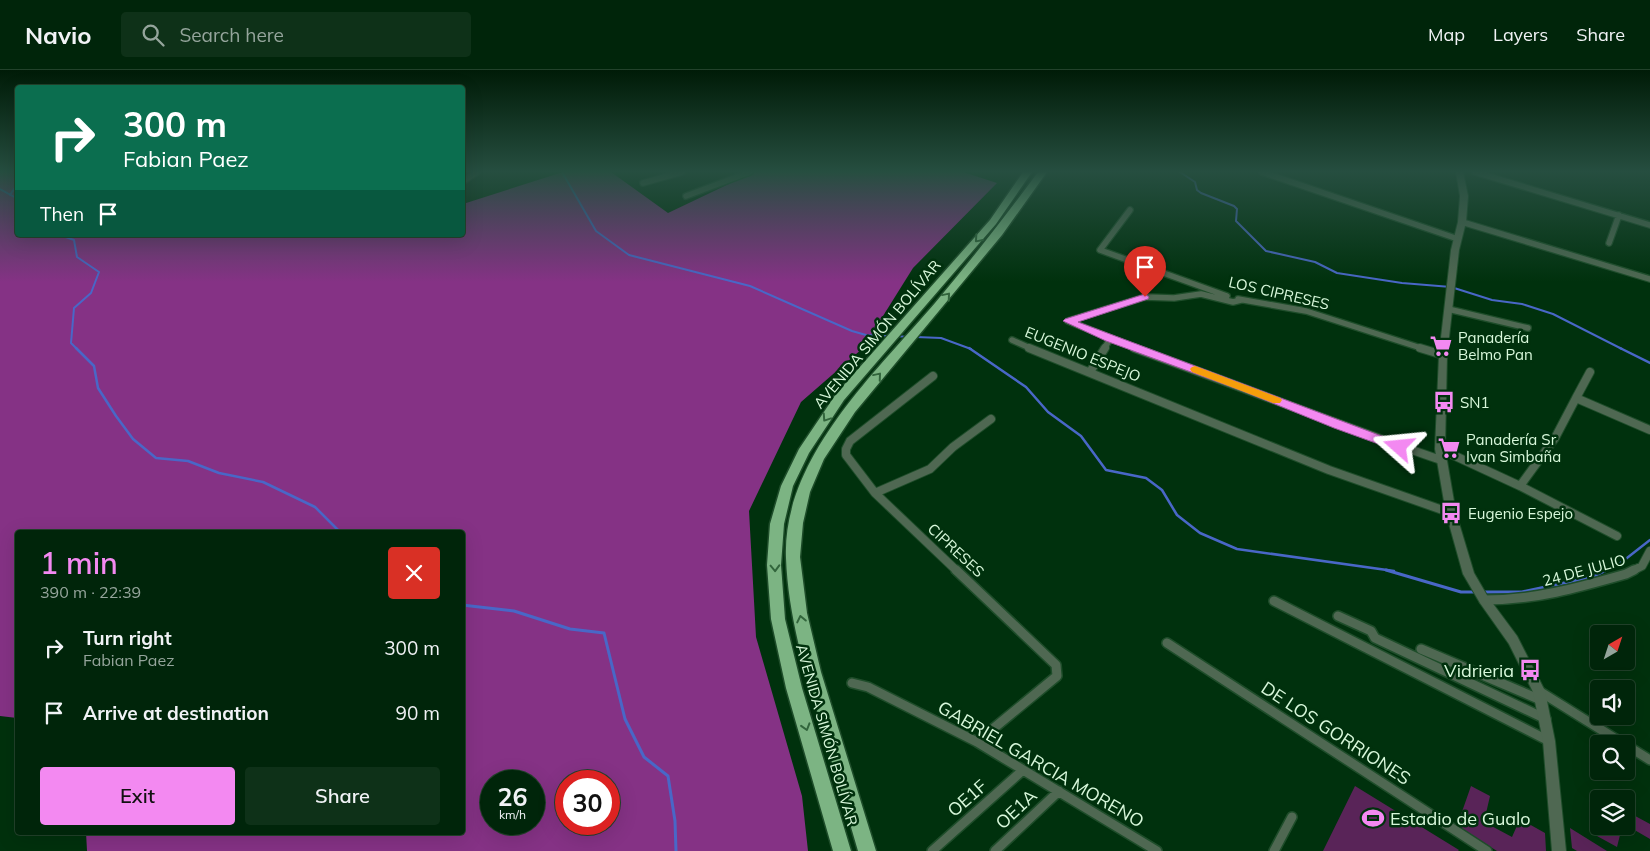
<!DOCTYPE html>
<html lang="en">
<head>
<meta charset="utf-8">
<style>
	:root { --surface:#00250a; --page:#0e3118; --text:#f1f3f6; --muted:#95a59c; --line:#22422b; --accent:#f389f1 }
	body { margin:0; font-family:Mulish,sans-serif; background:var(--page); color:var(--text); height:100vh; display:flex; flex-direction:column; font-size:19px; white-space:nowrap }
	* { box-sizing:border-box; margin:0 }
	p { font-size:16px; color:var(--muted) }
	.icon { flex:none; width:28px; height:28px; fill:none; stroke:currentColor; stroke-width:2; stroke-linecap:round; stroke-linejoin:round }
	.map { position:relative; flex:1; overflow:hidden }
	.panel { position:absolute; left:15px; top:460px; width:450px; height:305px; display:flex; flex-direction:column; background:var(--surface); border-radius:5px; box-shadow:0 5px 20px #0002,0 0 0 1px var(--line) }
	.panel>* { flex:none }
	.guide { position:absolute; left:15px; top:15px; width:450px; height:152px; border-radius:5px; box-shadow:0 5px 20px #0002,0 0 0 1px var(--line); background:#0b6e4f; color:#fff; overflow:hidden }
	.needle { width:32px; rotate:39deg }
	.controls { position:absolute; left:1590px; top:555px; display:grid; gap:10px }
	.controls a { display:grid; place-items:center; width:45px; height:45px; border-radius:5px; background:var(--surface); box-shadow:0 5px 20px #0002,0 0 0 1px var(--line); font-size:25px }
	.speed { position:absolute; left:480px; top:700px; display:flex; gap:10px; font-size:25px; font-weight:700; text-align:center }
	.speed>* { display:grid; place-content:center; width:65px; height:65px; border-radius:50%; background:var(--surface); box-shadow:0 5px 20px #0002,0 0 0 1px var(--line); line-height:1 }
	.speed small { font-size:12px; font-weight:400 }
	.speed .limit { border:8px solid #d22; background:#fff; color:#111 }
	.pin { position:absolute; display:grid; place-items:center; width:42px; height:42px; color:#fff; margin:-51px -21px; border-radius:50% 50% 50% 0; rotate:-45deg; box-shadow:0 0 5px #0007 }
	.pin .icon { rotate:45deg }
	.me { position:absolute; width:55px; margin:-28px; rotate:288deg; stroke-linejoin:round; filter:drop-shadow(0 0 4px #0008) }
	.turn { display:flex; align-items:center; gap:18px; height:105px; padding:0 25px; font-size:22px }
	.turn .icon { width:65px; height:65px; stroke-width:2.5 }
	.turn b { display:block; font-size:35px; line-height:42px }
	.then { display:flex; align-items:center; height:48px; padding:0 25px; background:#0003; gap:10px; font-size:19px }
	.round { display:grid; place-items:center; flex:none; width:52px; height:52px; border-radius:5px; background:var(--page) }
	.headline { display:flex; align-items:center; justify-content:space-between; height:85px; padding:0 25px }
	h1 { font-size:30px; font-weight:600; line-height:38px; color:var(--accent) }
	.cta { display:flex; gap:10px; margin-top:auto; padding:10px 25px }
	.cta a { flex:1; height:58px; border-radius:5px; background:var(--accent); color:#111; font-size:20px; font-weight:600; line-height:58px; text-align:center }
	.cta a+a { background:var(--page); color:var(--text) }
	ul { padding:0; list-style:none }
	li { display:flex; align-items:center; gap:15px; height:65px; padding:0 25px }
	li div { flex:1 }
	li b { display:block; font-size:19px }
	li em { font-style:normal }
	header { display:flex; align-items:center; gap:30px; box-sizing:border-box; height:70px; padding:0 25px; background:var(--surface); border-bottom:1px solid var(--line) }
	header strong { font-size:24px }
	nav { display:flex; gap:28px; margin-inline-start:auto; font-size:18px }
	.search { width:350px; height:45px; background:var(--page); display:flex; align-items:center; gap:12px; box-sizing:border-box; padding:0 18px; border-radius:5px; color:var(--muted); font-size:19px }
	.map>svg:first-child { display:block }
	.green { fill:#592458 }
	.forest { fill:#853285; fill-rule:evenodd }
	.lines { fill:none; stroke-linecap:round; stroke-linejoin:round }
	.stream-far2 { stroke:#4967c7; stroke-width:2 }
	.stream-far1 { stroke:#4967c7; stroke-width:2.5 }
	.stream { stroke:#4967c7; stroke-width:3 }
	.minor-far2-casing { stroke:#1e4d2a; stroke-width:8 }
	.minor-far1-casing { stroke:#1e4d2a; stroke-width:10 }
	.minor-casing { stroke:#1e4d2a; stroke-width:12 }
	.tertiary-casing { stroke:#1e4d2a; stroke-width:2 }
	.trunk-casing { stroke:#1e4d2a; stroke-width:3 }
	.minor-far2 { stroke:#4f6852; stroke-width:5.5 }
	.minor-far1 { stroke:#4f6852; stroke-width:8 }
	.minor { stroke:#4f6852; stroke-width:9 }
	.tertiary { fill:#4f6852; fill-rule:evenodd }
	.trunk { fill:#7cb483; fill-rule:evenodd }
	.oneway { stroke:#32653c }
	.route { fill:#f389f1; stroke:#9e599d }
	.slow { fill:#f59e0b }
	.labels { text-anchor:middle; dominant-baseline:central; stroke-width:5; stroke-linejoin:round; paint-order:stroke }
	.street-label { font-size:15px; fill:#d8f8db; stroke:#00310d }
	.poi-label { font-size:15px; fill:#d8f8db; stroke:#00310d; text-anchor:start }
	.near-poi-label { font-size:18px; fill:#d8f8db; stroke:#00310d; text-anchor:end }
	.near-street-label { font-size:18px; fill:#d8f8db; stroke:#00310d }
</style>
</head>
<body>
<header>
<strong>Navio</strong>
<div class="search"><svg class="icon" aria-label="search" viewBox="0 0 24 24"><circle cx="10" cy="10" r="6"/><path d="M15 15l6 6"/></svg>Search here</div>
<nav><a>Map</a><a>Layers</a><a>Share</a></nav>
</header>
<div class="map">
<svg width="1650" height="781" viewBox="0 0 1650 781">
	<rect width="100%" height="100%" fill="#00310d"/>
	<path class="green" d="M1355,716L1459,780L1458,781H1323Z
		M1471,716L1490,726L1484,752L1512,767L1520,749L1545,763L1546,781H1497L1457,756Z
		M1626,741L1650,754V769L1626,755Z
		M1599,755L1605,756L1620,765L1617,777L1597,766Z
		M1570,758L1607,781H1577L1572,778Z"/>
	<path class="forest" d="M0,102H17L18,165H462L463,134L563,102H611L668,143L754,102H963L997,113L913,198L863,278L801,332L749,441L756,567L802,726L808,781H87L86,762H462V462H18L17,648L0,646ZM491,711H534V754H491ZM566,711H609V754H566Z"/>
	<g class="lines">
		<path class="stream-far2" d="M562,102L596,161L629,185L750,216L852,261L866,265L890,266
			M1180,102L1195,112L1197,120L1201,123L1234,136L1237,139L1236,151L1266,181L1315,192L1337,203L1402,213L1451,217L1492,230L1522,234L1553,244L1622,279
			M0,119L18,129
			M10,125L18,113
			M60,165L74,170L77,187L99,202L91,223L74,238L71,273L77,279
			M896,266L908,267
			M916,267L941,268L971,279"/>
		<path class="stream-far1" d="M76,278L94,296L98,318L116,346L133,369L156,388L188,391L219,403L263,412L315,437L340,462
			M969,278L1026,317L1048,342L1081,366L1106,400L1146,408L1162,420L1177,445L1200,463L1237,479L1394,501
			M1620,278L1650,293
			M1605,501L1618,495L1650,470"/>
		<path class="stream" d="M1386,500L1461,522H1475
			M1483,522H1522L1592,507L1607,500
			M462,535L514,541L570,559L604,563L625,649L644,687L668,706L675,751L676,781"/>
		<g class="minor-far2-casing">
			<path id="minor-far2" d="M1262,102L1458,169
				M1475,102L1650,155
				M462,112L477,102
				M643,113L682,102
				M686,126L750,102
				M1130,140L1100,180L1227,226
				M1462,152L1650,209
				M1609,173L1619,145
				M1238,229L1306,241L1424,279
				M1448,239L1528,258
				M1012,270L1032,279
				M1104,279L1110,269
				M1138,279L1068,251L1145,227L1174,228L1201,224L1233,232L1241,230"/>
		</g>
		<g class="minor-far1-casing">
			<path id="minor-far1" d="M1029,278L1329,400L1451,443
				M1134,278C1237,315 1338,355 1441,390
				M1420,278L1443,285
				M1090,302L1105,278
				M933,306L850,371L846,379V385L875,423L957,501
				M1576,328L1590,302
				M1440,379L1520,416L1617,466
				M1520,416L1555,368L1576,328L1650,360
				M875,423L930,399L953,377L991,349
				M1632,501L1642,496L1650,481"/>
		</g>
		<g class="minor-casing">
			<path id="minor" d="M956,500L1056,595L1057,606L977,672
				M1484,530C1535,530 1577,518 1626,504L1634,500
				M1274,531L1549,671
				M1338,546L1371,561L1375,568L1546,649
				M1167,573L1487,781
				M1421,579L1541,630
				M852,613L868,617L977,672L1157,781
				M1539,621L1624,674
				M1626,675L1650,690
				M932,781L1023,700
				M995,781L1059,721
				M1274,781L1292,747"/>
		</g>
		<g class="tertiary-casing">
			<path id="tertiary" d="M1456,102H1463L1468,126L1466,152L1459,180L1447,285L1445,379L1456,443L1474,503L1488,527L1517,566L1545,621L1555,671L1566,781H1552L1543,671L1533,622L1509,574L1480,533L1463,504L1446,443L1435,379L1439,285L1451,180L1458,152L1460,126Z"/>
		</g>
		<g class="trunk-casing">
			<path id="trunk" d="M1023,102H1032L996,154L844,330L809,383L793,416L784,454L781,495L785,549L802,618L851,781H833L786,618L771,549L767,495L770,454L781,416L799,379L836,324L990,150Z
				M1038,102H1047L1002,165L855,342L824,389L810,422L803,453L800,487L807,543L821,602L876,781H858C846,739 833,697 821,655C805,601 788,545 786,488C782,389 875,303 935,233C971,190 1005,147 1038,102Z"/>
		</g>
		<use href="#minor-far2" class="minor-far2"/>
		<use href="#minor-far1" class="minor-far1"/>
		<use href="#minor" class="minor"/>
		<use href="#tertiary" class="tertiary"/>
		<use href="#trunk" class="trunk"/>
	</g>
	<defs><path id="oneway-chevron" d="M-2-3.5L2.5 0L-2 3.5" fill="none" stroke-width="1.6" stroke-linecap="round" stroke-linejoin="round" transform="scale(1.25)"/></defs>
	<g class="oneway">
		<use href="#oneway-chevron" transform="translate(978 169) rotate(131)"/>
		<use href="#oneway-chevron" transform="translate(947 226) rotate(-50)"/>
		<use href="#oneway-chevron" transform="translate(878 306) rotate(-50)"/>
		<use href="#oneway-chevron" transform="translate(826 348) rotate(124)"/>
		<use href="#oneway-chevron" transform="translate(775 498) rotate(88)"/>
		<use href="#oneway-chevron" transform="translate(801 549) rotate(-102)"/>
		<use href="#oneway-chevron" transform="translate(806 657) rotate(73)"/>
	</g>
	<linearGradient id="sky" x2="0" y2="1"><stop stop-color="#001b07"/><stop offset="0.48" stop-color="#264e40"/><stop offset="1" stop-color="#264e40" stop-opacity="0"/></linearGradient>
	<rect width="1650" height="212" fill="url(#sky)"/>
	<path class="route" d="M1145,224L1149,227L1148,229L1078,252L1403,374L1405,377L1403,380H1395L1334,358L1243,321L1106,271L1063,251L1065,249Z"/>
	<path class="slow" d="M1195,296L1280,328L1282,330L1280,333H1273L1192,302L1190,299L1192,297Z"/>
	<defs>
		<g id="supermarket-bare" transform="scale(1.725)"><path d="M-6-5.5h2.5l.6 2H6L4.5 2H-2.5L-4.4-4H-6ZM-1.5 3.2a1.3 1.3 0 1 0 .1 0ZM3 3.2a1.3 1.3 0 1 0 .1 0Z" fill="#f389f1" stroke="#00310d" stroke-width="2.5" paint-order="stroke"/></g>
		<g id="bus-bare" transform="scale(1.725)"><path d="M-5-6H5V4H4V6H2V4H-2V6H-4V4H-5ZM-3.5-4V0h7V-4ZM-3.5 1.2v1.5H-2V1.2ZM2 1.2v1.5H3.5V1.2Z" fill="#f389f1" stroke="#00310d" stroke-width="2.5" paint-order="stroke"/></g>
		<g id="stadium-bare" transform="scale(1.725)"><path d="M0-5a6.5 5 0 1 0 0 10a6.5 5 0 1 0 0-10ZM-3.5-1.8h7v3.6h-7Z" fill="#f389f1" stroke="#00310d" stroke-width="2.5" paint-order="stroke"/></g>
	</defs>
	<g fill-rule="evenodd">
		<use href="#supermarket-bare" x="1441" y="276"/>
		<use href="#bus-bare" x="1444" y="332"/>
		<use href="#supermarket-bare" x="1449" y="378"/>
		<use href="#bus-bare" x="1451" y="443"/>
		<use href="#bus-bare" x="1530" y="600"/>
		<use href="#stadium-bare" x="1373" y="748"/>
	</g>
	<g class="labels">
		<g class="street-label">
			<text transform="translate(1279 223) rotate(13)">LOS CIPRESES</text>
			<text transform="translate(877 264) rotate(-50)">AVENIDA SIMÓN BOLÍVAR</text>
			<text transform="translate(1083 284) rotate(22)">EUGENIO ESPEJO</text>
			<text transform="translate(956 480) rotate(43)">CIPRESES</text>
			<text transform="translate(1584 500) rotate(-15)">24 DE JULIO</text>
			<text transform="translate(827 665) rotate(74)">AVENIDA SIMÓN BOLÍVAR</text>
		</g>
		<g class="poi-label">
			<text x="1458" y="267">Panadería<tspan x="1458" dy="17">Belmo Pan</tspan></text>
			<text x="1460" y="332">SN1</text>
			<text x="1466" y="369">Panadería Sr<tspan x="1466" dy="17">Ivan Simbaña</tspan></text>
			<text x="1468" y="443">Eugenio Espejo</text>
		</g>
		<g class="near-poi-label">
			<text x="1514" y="600">Vidrieria</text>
			<text x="1390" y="748" text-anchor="start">Estadio de Gualo</text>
		</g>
		<g class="near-street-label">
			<text transform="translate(1336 663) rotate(33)">DE LOS GORRIONES</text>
			<text transform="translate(1041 694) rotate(30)">GABRIEL GARCIA MORENO</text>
			<text transform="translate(967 728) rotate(-41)">OE1F</text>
			<text transform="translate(1016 739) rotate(-43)">OE1A</text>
		</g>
	</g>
</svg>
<div class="controls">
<a><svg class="needle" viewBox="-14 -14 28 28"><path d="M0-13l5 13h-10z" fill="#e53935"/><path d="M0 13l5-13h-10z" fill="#95a59c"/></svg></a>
<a><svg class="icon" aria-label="sound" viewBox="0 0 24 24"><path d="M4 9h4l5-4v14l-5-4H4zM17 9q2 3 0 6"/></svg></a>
<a><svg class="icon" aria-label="search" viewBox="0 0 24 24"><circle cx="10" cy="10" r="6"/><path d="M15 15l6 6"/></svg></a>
<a><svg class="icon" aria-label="layers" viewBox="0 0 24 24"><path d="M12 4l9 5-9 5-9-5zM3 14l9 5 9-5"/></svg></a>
</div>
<div class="speed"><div>26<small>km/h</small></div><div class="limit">30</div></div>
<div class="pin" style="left:1145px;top:227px;background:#d93025"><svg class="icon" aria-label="arrive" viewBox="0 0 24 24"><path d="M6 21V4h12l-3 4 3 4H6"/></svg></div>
<svg class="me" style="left:1399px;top:377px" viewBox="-20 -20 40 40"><path d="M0-17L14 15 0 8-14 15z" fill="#f389f1" stroke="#fff" stroke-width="4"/></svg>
<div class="guide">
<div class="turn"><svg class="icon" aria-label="right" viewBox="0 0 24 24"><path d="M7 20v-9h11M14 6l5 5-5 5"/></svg><div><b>300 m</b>Fabian Paez</div></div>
<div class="then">Then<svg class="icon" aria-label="arrive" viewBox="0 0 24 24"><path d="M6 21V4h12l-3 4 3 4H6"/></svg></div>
</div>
<section class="panel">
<div class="headline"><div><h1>1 min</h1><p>390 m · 22:39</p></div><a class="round" style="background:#d93025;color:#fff"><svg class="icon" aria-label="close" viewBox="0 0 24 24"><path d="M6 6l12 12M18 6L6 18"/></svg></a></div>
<ul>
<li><svg class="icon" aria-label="right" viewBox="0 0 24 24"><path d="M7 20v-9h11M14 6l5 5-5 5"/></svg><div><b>Turn right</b><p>Fabian Paez</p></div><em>300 m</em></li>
<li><svg class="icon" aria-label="arrive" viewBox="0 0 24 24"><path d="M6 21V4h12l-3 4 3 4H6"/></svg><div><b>Arrive at destination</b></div><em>90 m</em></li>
</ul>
<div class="cta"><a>Exit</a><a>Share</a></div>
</section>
</div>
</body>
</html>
